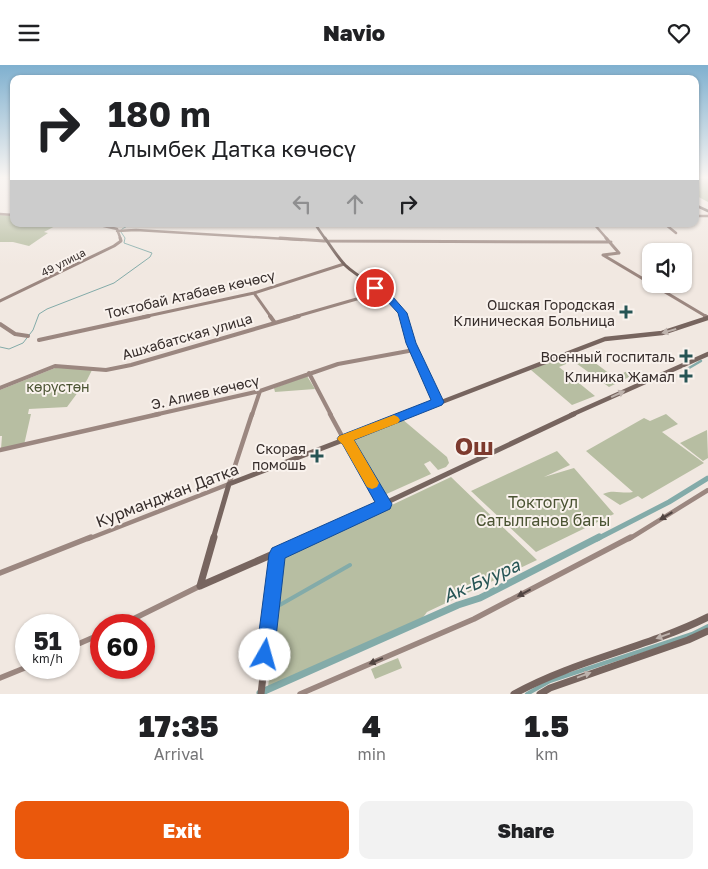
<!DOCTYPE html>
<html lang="en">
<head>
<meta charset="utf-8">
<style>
	:root { --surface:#fff; --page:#f2f2f2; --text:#202124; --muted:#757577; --accent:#ea580c }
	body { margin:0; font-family:"Golos Text",sans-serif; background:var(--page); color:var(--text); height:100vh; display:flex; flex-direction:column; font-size:19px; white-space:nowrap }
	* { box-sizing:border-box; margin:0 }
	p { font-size:16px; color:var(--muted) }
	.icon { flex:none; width:28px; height:28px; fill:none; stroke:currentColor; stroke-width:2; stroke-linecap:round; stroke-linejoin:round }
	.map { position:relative; height:629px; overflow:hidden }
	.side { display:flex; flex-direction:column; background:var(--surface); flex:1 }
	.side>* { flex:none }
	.hud { position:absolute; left:10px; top:10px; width:689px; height:152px; border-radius:10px; box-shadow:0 1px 4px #0004; background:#fff; color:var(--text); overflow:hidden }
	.buttons { position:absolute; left:642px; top:178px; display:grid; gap:10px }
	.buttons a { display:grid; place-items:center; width:50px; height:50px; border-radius:10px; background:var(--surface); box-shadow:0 1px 4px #0004; font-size:25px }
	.speed { position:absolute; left:15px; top:549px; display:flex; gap:10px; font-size:25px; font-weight:700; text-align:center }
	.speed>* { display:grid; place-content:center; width:65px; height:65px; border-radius:50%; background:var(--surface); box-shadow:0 1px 4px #0004; line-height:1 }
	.speed small { font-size:12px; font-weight:400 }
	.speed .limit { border:8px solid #d22; background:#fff; color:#111 }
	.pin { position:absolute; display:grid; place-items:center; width:42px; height:42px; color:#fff; margin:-21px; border:2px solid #fff; border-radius:50%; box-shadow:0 1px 5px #0007 }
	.me { position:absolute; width:55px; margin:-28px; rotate:7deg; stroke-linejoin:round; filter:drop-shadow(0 0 4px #0008) }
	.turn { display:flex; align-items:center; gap:18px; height:105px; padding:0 15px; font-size:22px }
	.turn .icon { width:65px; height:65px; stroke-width:2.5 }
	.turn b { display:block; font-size:35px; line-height:42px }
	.lanes { display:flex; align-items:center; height:48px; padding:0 15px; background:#0003; justify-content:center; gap:25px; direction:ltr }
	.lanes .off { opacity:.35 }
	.eta { display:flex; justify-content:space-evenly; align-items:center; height:85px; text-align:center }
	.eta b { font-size:30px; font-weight:800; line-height:35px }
	.primary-button { display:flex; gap:10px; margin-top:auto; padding:10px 15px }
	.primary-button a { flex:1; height:58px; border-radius:10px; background:var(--accent); color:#fff; font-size:20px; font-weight:800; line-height:58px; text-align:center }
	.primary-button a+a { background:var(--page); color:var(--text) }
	header { display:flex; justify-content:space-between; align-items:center; height:65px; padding:0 15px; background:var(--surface); font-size:22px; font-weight:800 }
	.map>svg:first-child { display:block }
	.green { fill:#b7bea2 }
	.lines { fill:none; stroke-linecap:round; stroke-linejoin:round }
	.stream { stroke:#83aba9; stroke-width:1 }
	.canal-far1 { stroke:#83aba9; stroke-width:2.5 }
	.canal { stroke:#83aba9; stroke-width:4 }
	.river-far1 { stroke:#83aba9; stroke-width:5 }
	.river { stroke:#83aba9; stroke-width:7 }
	.secondary-far4 { stroke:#9b8780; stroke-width:2.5 }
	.secondary-far3 { stroke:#9b8780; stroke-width:3 }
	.secondary-far2 { stroke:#9b8780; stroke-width:4 }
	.secondary-far1 { stroke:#9b8780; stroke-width:4.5 }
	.secondary { stroke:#9b8780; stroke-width:5.5 }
	.primary-far4 { stroke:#77655f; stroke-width:2.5 }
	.primary-far3 { stroke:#77655f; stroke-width:3 }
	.primary-far2 { stroke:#77655f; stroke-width:4.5 }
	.primary-far1 { stroke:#77655f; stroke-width:5 }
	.primary { stroke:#77655f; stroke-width:7 }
	.oneway { fill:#beb3ad }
	.oneway2 { fill:#504441 }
	.route { fill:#1a73e8; stroke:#114b97 }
	.slow { fill:#f59e0b }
	.poi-dot { fill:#265454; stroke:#f9f2ed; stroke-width:2 }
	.labels { text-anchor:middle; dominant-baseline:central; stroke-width:4; stroke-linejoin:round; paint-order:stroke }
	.far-street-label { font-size:11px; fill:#372e2c; stroke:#f9f2ed }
	.street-label { font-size:14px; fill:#372e2c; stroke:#f9f2ed }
	.poi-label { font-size:14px; fill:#372e2c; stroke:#f9f2ed; text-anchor:end }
	.park-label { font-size:14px; fill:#4a5332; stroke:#f9f2ed }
	.near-street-label { font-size:16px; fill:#372e2c; stroke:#f9f2ed }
	.near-park-label { font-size:16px; fill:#4a5332; stroke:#f9f2ed }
	.near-water-label { font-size:18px; font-style:italic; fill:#265454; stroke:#f9f2ed }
	.town-label { font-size:24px; font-weight:bold; fill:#7d3a2e; stroke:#f9f2ed }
</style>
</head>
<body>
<header><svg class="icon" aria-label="menu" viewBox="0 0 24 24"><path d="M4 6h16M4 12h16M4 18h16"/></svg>Navio<svg class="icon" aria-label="heart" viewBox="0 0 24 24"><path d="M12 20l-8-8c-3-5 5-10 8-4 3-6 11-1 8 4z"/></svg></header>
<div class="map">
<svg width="708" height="629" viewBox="0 0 708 629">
	<rect width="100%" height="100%" fill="#f1e8e1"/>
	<path class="green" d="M695,113H708V137L695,130Z
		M0,150L14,151V159H59L44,167L48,168L29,181L13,177H0Z
		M574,287L581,292L586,291L614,312L630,305L635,309L609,322L573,296L559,302L595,331L572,340L531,305Z
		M66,302L92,305L87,315L67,342L29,344L28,349H31L24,380L1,384L2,371H0V325L55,303Z
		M307,311L315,324L275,327L274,323Z
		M666,349L678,359L662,367L704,398L642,434L638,431L620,440L603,429C613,424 622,429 633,427L586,386L644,353L650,356Z
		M402,354L447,392L449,398L446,402L438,405L430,396L424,399L431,409L382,431L350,375Z
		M707,365L708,393L703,396L680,378Z
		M557,386L570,400L544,412L574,403L614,449L536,487L471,426Z
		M451,412L537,495L427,547L421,555L268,622L284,491Z
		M398,593L402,603L375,614L371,604Z"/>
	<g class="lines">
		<path class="stream" d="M0,282L9,284L23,278L33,265L39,249L47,244L114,218L150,192L152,188L124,178L125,173L121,167L122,164L131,159"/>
		<path class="canal-far1" d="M689,303L701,296"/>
		<path class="canal" d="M278,541L350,500
			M527,629L550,616L692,569L708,561"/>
		<path class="river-far1" d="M597,474L669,437L708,413"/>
		<path class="river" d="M260,628L458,540L480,533L599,472"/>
		<path class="secondary-far4" d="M0,149L14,150
			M695,151H708
			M95,159L117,164L121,175
			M594,159L608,175
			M665,159L676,168
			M117,166L136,165L302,175"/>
		<path class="secondary-far3" d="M280,173L324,176L611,177
			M606,173L619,188L603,190L707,252
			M254,228L271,252
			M0,236L114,181L121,176L120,173
			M143,252L254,228L344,199
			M294,252L381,227"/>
		<path class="secondary-far2" d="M270,251L275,258
			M705,251L708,253
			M0,259L15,269L28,271
			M39,275L149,251
			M309,308L331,350
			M0,323L55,301L106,305L131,300L299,251
			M154,350L260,326L338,299L414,285
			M252,350L260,326"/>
		<path class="secondary-far1" d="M330,349L380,441
			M344,374L347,376L384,439
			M0,385L159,349
			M88,474L229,419L252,349
			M629,474L708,425"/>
		<path class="secondary" d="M0,508L91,472
			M121,560L200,521
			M69,583L101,569
			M0,613L27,602
			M300,629L474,554L631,472"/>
		<path class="primary-far4" d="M695,140L708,146
			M315,159L326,175"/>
		<path class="primary-far3" d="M325,173C331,182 337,191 344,199C358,214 399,232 404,252"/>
		<path class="primary-far2" d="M404,251L411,278L438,337
			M408,350L605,274L662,268L708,253
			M571,350L708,289"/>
		<path class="primary-far1" d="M213,474L229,419L411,349
			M309,474L574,349"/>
		<path class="primary" d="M200,521L214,472
			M200,521L312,472
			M261,629L277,489
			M514,629C575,595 646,583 708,552
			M540,629L550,623L688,575L708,566"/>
	</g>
	<defs><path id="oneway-solid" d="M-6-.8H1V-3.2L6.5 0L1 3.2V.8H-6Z" transform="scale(1.25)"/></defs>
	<g class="oneway">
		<use href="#oneway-solid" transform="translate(669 266) rotate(164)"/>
		<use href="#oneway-solid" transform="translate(618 329) rotate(-24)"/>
		<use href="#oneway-solid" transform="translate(663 571) rotate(160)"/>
		<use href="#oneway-solid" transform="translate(584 610) rotate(-20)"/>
	</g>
	<g class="oneway2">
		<use href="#oneway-solid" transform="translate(666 451) rotate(149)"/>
		<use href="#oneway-solid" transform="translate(524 528) rotate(152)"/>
		<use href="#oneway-solid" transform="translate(376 596) rotate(157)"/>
	</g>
	<linearGradient id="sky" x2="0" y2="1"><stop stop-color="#7fb0cf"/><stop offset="0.56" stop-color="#f9f5f2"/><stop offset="1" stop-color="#f9f5f2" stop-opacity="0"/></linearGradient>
	<rect width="708" height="201" fill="url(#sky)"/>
	<path class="route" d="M375,220L393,232L407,248L416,278L444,337L442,340L354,375L392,439L390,444L285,493L274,590L272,597L265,599L258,597L256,590L269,489L272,483L375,437L343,380L337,374L339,371L431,335L406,278L398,248L386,235L372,225L370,223Z"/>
	<path class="slow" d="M394,350L398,352L400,355L398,358L354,375L379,418L377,422L372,424L367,422L343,380L337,374L339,371Z"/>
	<g class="poi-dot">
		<path d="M623.5 239.5h5v5h5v5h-5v5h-5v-5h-5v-5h5z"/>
		<path d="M683.5 283.5h5v5h5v5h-5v5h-5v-5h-5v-5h5z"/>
		<path d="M683.5 303.5h5v5h5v5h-5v5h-5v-5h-5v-5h5z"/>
		<path d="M314.5 383.5h5v5h5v5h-5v5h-5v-5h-5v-5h5z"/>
	</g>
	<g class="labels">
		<g class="far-street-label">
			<text transform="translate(63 197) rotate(-27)">49 улица</text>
		</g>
		<g class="street-label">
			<text transform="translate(190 229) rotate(-13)">Токтобай Атабаев көчөсү</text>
			<text transform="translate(187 271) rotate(-16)">Ашхабатская улица</text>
			<text transform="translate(205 327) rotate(-13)">Э. Алиев көчөсү</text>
		</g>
		<g class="poi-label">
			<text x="615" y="239">Ошская Городская<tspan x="615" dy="16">Клиническая Больница</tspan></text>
			<text x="675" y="291">Военный госпиталь</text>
			<text x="675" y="311">Клиника Жамал</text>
			<text x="306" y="383">Скорая<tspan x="306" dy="16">помошь</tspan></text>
		</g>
		<g class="park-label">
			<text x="58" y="321">көрүстөн</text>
		</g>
		<g class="near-street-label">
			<text transform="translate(167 430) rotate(-21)">Курманджан Датка</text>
		</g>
		<g class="near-park-label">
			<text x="543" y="437">Токтогул<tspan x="543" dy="18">Сатылганов багы</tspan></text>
		</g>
		<g class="near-water-label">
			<text transform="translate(481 515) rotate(-24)">Ак-Буура</text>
		</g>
		<g class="town-label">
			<text x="474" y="380">Ош</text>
		</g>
	</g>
</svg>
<div class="buttons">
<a><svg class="icon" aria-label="sound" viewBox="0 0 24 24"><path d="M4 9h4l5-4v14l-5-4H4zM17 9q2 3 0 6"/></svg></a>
</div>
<div class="speed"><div>51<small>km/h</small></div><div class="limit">60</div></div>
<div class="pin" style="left:375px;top:223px;background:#d93025"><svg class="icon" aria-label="arrive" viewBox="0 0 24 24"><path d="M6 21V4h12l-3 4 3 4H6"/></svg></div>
<svg class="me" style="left:265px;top:590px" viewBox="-20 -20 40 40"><circle r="19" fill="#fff"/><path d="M0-13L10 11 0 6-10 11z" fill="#1a73e8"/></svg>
<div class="hud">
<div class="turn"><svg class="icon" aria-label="right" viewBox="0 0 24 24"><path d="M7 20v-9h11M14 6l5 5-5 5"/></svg><div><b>180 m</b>Алымбек Датка көчөсү</div></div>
<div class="lanes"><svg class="icon off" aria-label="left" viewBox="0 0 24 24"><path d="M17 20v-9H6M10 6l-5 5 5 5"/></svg><svg class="icon off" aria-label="ahead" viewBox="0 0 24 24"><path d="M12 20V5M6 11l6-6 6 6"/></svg><svg class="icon" aria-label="right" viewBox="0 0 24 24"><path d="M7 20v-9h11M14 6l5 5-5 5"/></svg></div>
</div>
</div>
<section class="side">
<div class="eta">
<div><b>17:35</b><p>Arrival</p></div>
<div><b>4</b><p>min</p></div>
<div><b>1.5</b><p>km</p></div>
</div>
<div class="primary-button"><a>Exit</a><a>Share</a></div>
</section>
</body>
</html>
